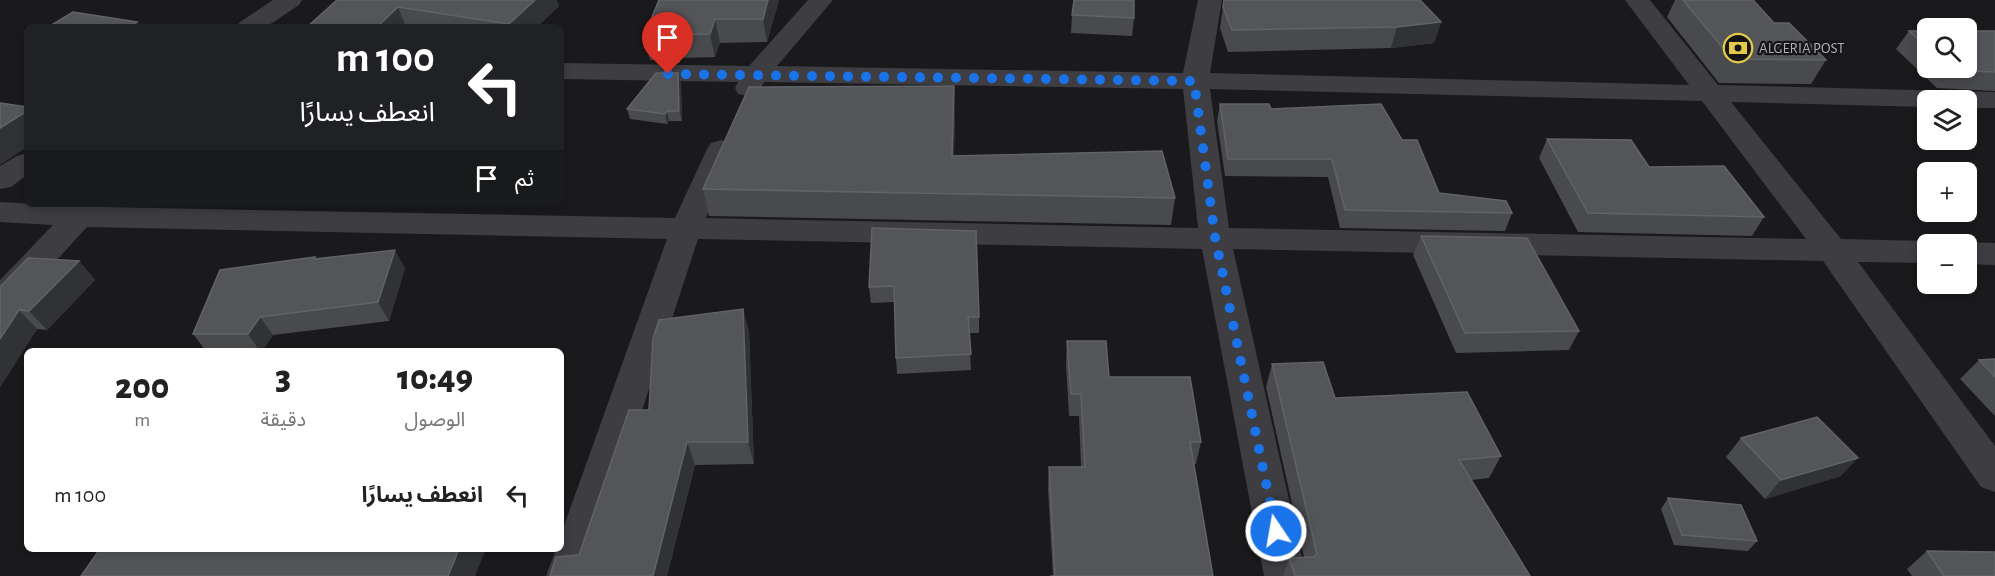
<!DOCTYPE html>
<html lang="ar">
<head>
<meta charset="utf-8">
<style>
	:root { --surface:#fff; --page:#f2f2f2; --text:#222; --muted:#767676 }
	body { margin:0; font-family:"Alegreya Sans","Noto Sans Arabic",sans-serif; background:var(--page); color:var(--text); direction:rtl; height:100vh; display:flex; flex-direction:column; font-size:22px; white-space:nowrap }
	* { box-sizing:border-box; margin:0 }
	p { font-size:20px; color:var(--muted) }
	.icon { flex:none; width:33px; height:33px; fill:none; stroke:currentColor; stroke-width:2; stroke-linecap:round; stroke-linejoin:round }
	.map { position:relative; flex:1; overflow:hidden; direction:ltr }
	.side { position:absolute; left:24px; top:348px; width:540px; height:204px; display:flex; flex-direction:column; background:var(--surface); border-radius:9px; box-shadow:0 3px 9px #0003; direction:rtl }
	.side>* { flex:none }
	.top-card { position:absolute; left:24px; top:24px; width:540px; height:183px; border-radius:9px; box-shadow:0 3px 9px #0003; direction:rtl; background:#202124; color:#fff; overflow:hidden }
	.fabs { position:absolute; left:1917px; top:18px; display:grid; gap:12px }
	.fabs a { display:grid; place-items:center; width:60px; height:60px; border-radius:9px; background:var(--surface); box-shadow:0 3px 9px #0003; font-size:30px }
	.pin { position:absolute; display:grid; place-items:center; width:51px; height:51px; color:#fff; margin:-62px -26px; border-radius:50% 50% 50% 0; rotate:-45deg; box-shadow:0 0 6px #0007 }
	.pin .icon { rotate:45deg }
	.me { position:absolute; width:66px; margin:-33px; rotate:348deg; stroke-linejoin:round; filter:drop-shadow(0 0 4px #0008) }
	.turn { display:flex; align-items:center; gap:21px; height:126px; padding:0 30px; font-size:27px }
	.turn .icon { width:78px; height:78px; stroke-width:2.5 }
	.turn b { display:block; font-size:42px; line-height:51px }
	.then { display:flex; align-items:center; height:57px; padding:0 30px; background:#0003; gap:12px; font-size:22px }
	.eta { display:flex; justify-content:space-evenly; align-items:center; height:102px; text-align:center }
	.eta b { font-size:36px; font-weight:800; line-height:42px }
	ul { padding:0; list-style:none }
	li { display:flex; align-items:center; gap:18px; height:90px; padding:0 30px }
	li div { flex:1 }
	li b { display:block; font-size:22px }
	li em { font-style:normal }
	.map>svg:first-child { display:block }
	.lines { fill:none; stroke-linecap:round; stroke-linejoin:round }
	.minor { fill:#3d3d42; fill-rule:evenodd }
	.wall { fill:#494a4d }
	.shaded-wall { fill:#313235 }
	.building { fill:#535559; stroke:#616368; stroke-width:1.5 }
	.route { stroke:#1a73e8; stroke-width:10; stroke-dasharray:0 18 }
	.labels { text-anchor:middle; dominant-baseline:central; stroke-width:4.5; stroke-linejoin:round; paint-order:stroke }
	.far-poi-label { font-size:15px; fill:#adafba; stroke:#151517; text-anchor:start }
</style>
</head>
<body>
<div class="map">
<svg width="1995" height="576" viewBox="0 0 1995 576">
	<rect width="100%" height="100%" fill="#1a1a1c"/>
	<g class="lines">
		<path class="minor" d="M273,0H302L299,5L266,27H236L240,22Z
			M808,0H833L777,66L1183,73L1198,0H1222L1210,73L1689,85L1625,0H1650L1718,85L1995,92V108H1966V100H1928V107L1731,102L1841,239L1928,241L1939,244H1928V263L1858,262L1995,446V492L1981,487L1823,261L1233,249L1306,576H1264L1202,249L698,239L588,576H546L556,549H561V534L667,239L87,227L12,309L0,313V280L53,225L0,222V202L71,206L73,204H103V207L675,218L707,149L711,143L721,140L731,143L735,149L706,218L1198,228L1183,89L764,82L758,94L748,96L738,94L735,88L738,82L561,79V63L749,66ZM1210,89L1702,101L1806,239L1229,228Z
			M27,153V175L11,187L0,189V166L17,156Z
			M1966,242L1995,243V265L1966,264V244H1957Z"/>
	</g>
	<path class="wall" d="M337,0L559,6L537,27H307Z
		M779,0L767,42L720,43L715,57L680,58V63H675L674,59L650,60L644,36Z
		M1224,0H1420L1441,22L1434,43L1391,48L1228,52L1220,28Z
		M1675,0H1753L1774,23L1826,60L1811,84L1719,83L1667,17Z
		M1072,15L1134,18L1132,36L1071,33Z
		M1909,31H1928V68H1966L1995,31V91L1937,88L1896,49Z
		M678,73L681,83L682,121H669L667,124L630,119L627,109Z
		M1220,104L1271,109L1402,140L1439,193L1512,213L1505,231L1340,228L1328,177L1225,176L1217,121Z
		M955,113L954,156L1175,198L1171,225L709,216L703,189Z
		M1547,139L1649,167L1764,217L1752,236L1578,232L1539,158Z
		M872,228L979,317V333H969L971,370L897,374L896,358L895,302L871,303L869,287Z
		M1421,236L1579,331L1569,350L1456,353L1413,255Z
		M315,257L316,259L405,268L389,321L273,335L262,351H206L193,334Z
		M79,261L95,280L47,330L37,329L0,387V287Z
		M743,309L749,332L754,464L695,465L667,576H550L579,555Z
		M1067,341L1109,377L1201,442L1196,464H1194L1213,576H1053L1048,489L1049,467H1081L1079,416H1069L1066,364Z
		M1995,359V416L1960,379L1979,360Z
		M1272,364L1335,398L1501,456L1489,478L1472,480L1530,576H1283L1289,558L1304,557L1266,387Z
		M1741,438L1841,476L1765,499L1726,457Z
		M1668,498L1757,541L1748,551L1674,545L1661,509Z
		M1927,551L1995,576H1912L1907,569Z"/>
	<path class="shaded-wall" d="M535,0H557L559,6L537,27H510L509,24Z
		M768,0H779L767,42L763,19Z
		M398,7L406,27H377Z
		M715,19L720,43L715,57L710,34Z
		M137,22L141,27H129Z
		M1441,22L1434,43L1391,48L1397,27Z
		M675,35L680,58V63L675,39Z
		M678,73L681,83L682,121L679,111Z
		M954,86L955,113L953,183L952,156Z
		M27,111V147L0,165V128Z
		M667,111L669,121L667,124L665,114Z
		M395,250L405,268L389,321L378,302Z
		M79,261L95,280L47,330L29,311Z
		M743,309L749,332L754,464L748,442Z
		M19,310L37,329L0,387V339Z
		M260,317L273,335L262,351H260L248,334Z
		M687,442L695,465L667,576H653Z
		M1858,458L1841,476L1765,499L1781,480Z
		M459,549H486L475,576H448Z"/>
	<path class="building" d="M337,0H535L509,24L398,7L377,27H307Z
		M659,0H768L763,19H715L710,34L675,35V39H669L672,35L644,36Z
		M1074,0H1134V18L1072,15Z
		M1224,0H1420L1441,22L1397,27L1232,30L1223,7Z
		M1683,0H1753L1774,23H1789L1826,60L1732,59Z
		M73,12L137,22L129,27H48Z
		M1909,31H1928V49Z
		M1966,31H1995V72L1950,70L1948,68H1966Z
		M656,73H678L679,111H667L665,114L627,109Z
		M954,86L952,156L1162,151L1175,198L703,189L749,87Z
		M0,103L27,107V111L0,128Z
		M1220,104H1269L1271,109L1381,104L1402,140H1417L1439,193L1506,201L1512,213L1345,210L1332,159H1228Z
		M1547,139L1631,140L1649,167L1724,166L1764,217L1588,213Z
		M872,228L976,231L979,317H968L971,354L896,358L894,286L869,287Z
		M1421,236L1527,238L1579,331L1465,333Z
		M395,250L378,302L260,317L248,334H193L220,270L315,257L314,259Z
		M28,258L79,261L29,311L19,310L0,339V287Z
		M743,309L748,442H687L653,576H550L556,557L579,555L629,410H649L653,339L659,320Z
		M1067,341H1106L1109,377H1190L1201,442H1190L1213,576H1050H1055L1049,467H1085L1081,394H1071Z
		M1995,359V377L1979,360Z
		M1323,362L1335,398L1467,392L1501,456L1459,460L1530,576H1295L1289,558L1314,557L1317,554L1272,364Z
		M1817,417L1858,458L1781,480L1741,438Z
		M1668,498L1741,505L1757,541L1682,535Z
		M100,549H459L448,576H81Z
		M1927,551L1995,552V576H1944Z"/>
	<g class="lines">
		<path class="route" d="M668,74L1194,81L1215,237L1276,531"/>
	</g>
	<defs>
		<g id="bank-ring" transform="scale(1.5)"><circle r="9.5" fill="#151517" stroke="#e4ca49" stroke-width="1.5"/><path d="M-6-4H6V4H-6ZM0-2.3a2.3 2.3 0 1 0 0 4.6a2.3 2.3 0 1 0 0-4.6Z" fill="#e4ca49"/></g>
	</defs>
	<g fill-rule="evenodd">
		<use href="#bank-ring" x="1738" y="48"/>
	</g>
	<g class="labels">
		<g class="far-poi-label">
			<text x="1759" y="48">ALGERIA POST</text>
		</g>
	</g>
</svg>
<div class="fabs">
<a><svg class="icon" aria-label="search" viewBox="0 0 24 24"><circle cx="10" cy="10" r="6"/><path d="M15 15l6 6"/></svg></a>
<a><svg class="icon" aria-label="layers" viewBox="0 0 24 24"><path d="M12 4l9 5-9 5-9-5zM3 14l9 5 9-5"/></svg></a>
<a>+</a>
<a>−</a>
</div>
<div class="pin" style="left:668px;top:74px;background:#d93025"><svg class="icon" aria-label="arrive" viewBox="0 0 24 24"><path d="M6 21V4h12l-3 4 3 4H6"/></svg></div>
<svg class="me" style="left:1276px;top:531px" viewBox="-20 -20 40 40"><circle r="17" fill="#1a73e8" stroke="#fff" stroke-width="3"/><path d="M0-11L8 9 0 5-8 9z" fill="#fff"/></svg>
<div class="top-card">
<div class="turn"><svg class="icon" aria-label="left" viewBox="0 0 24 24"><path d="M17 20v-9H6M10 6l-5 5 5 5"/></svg><div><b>100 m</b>انعطف يسارًا</div></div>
<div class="then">ثم<svg class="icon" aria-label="arrive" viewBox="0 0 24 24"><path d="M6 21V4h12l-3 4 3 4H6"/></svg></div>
</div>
<section class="side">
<div class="eta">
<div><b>10:49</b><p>الوصول</p></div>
<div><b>3</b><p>دقيقة</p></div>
<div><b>200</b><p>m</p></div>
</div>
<ul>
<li><svg class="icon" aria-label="left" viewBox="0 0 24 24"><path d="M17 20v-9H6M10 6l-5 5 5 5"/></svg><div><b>انعطف يسارًا</b></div><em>100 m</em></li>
</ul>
</section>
</div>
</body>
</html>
